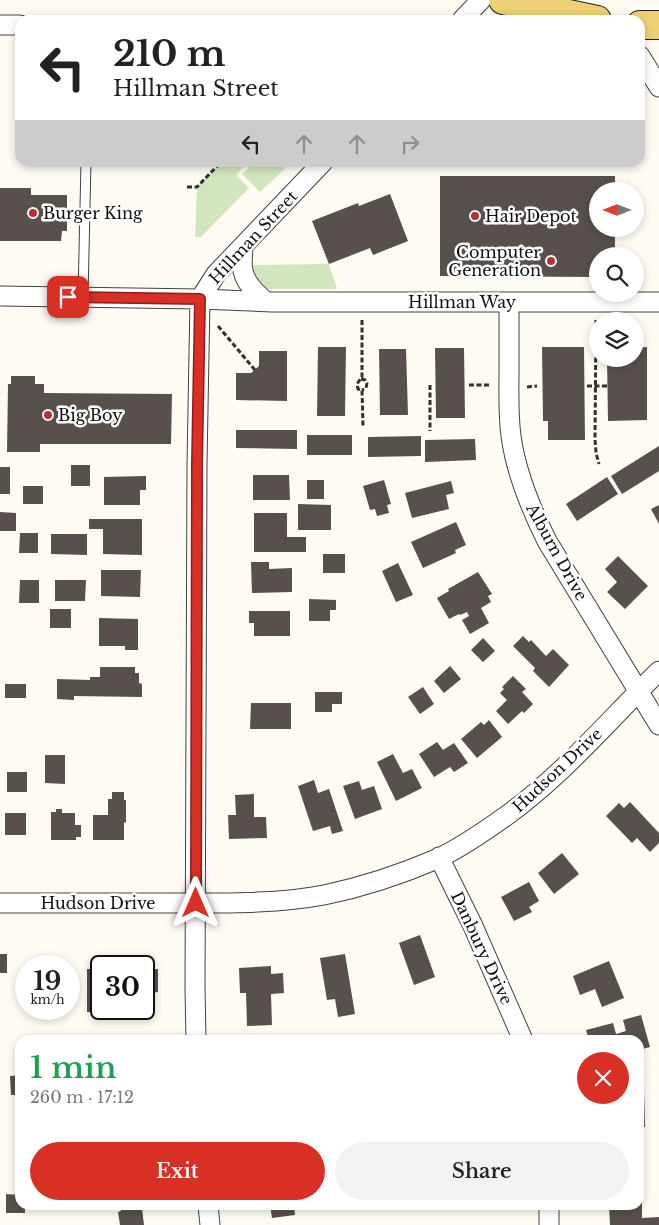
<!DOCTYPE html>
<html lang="en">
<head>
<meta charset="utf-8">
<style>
	:root { --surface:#fff; --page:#f2f2f2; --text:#222; --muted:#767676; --accent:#d93025 }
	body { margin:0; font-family:"Libre Baskerville",serif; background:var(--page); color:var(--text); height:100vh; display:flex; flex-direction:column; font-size:19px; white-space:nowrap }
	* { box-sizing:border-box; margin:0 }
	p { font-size:16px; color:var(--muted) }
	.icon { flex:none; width:28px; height:28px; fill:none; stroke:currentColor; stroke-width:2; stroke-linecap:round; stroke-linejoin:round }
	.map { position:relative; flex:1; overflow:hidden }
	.sheet { position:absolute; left:15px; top:1035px; width:629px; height:175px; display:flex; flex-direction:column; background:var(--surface); border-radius:15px; box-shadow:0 2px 8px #0003 }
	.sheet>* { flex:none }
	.top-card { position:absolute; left:15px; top:15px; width:630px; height:152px; border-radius:15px; box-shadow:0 2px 8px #0003; background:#fff; color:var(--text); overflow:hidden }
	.needle { width:32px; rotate:270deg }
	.controls { position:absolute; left:589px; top:182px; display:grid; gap:10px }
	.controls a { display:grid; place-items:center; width:55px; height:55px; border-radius:50%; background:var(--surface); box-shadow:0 2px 8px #0003; font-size:25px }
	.speed { position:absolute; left:15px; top:955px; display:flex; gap:10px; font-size:25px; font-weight:700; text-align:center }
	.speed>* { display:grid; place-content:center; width:65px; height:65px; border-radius:50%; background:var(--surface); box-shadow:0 2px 8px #0003; line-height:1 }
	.speed small { font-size:12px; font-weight:400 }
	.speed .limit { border:2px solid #111; border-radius:8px; background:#fff; color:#111 }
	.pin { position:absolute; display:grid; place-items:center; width:42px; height:42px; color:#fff; margin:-21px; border-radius:10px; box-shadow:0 2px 8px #0006 }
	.me { position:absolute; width:55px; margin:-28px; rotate:0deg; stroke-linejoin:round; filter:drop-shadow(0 0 4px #0008) }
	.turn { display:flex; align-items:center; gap:18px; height:105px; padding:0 15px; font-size:22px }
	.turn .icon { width:65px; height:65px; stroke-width:2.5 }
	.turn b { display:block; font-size:35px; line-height:42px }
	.lanes { display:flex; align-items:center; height:48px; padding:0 15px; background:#0003; justify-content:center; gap:25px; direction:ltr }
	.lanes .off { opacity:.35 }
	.round { display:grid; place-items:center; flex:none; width:52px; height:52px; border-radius:26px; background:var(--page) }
	.summary { display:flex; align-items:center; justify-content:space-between; height:85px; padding:0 15px }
	h1 { font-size:30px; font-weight:600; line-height:38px; color:#1e9e55 }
	.button { display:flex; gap:10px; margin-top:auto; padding:10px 15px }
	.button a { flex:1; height:58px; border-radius:30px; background:var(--accent); color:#fff; font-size:20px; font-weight:600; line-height:58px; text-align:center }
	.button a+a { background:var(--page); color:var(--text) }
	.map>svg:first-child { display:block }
	.green { fill:#d2e6be }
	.building { fill:#57504c }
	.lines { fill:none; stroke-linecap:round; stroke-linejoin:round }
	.lane-casing { stroke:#424242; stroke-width:11 }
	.street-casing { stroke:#424242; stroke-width:21 }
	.primary-casing { stroke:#202020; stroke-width:30 }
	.path { stroke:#313131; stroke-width:3; stroke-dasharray:5 2.5; stroke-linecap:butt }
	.lane { stroke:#fff; stroke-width:9 }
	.street { stroke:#fff; stroke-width:19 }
	.primary { stroke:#edd073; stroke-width:28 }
	.route-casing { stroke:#8d1f18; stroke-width:12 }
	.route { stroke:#d93025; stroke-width:9 }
	.poi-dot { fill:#b33238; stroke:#fff; stroke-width:2 }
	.labels { text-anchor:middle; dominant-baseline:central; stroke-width:5; stroke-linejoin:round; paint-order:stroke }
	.poi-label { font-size:16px; fill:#0f0f0f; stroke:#fff; text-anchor:start }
	.street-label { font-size:16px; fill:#0f0f0f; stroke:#fff }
</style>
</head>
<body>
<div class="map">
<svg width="659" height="1225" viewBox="0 0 659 1225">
	<rect width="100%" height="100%" fill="#fefbf2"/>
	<path class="green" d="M221,162L248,163L236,175L249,188L201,237H195L197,187Z
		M253,163V162L291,163L260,192L242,174Z
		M329,264L337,289H267L259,285L249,265Z"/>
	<path class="building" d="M440,176H615V191H598V229H615V256H598V277L440,276Z
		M0,188H31V195H67V231H62L61,241H0Z
		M390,194L408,241L373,255L370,248L329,264L312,221L358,203L359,206Z
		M318,347H346L345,416H317Z
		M542,347H584L585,440H548V421H543Z
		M647,347V420L608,421L607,359H635V348Z
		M435,348H464L465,418H436Z
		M379,349H406L408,415H380Z
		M259,351H287V401L236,400V373H251L259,366Z
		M11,376H35V384H44V393L172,394L171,444H40V452H7L8,384H11Z
		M236,430H297V449L236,448Z
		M307,435H352V455H307Z
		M421,436V456L368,457V437Z
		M475,439L476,460L425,462V440Z
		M659,446V471L622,494L611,476Z
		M71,465H90V486H71Z
		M0,467H10V494H0Z
		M253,475H289L290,500H253Z
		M146,476V490H140V505H104V477Z
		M607,477L618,494L577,521L566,504Z
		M307,480H324V499H307Z
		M384,480L391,504L387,505L389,513L377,516L375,509L370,510L363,486Z
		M451,481L454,493L446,495L449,509L412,518L405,493Z
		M23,486H43V504H23Z
		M298,504L331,505V530H298Z
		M659,505V524L651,509Z
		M0,512L16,513V531H0Z
		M254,513H287V537H306V552H254Z
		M89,519H142V555L103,554V529H89Z
		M456,522L466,545L455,550L456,553L423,568L411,542Z
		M20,533H38V553H19Z
		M51,534H87V555L51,554Z
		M323,554H345V573H323Z
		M618,556L648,586L625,609L607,592L617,582L605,569Z
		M251,562H269V569L292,568V592L252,593Z
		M398,563L413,595L396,602L382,571Z
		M101,570H141L140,597L101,596Z
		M478,572L492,594L488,596L491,602L481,608L489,623L470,634L462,620L469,616L467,612L460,615L459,614L449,619L437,598L449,591L448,589Z
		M20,580H39V603H19Z
		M55,580H86L85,601H55Z
		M309,599L336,600V610H330V621H309Z
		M50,609H71V628H50Z
		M249,611H290V636H254V623H249Z
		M99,618L138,619V650H125V646H99Z
		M523,636L529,642L531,640L546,656L553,649L569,665L549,687L533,671L535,668L513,646Z
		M483,638L495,651L483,662L471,650Z
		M450,666L461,679L444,693L434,681Z
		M100,667H135V673H139V683L142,684V697L74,696V700L57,699V679L90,680V677H100Z
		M513,676L526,689L522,692L533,704L524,713L522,711L508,724L496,711L507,700L500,693L504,689L502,687Z
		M5,684H26V698H5Z
		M423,687L434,704L420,714L408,697Z
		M315,692H342V704H332V712H315Z
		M251,703H291V729H250Z
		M489,720L502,737L477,758L461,739L481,722L484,725Z
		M437,742L443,750L454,743L468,763L454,772L450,767L434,777L419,754Z
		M393,754L403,773L412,769L422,788L396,801L377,762Z
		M45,755H65V784L45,783Z
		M7,772H27V792H7Z
		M314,780L318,793L329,789L343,831L332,834L330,826L313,831L298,786Z
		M359,781L362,790L374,786L382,809L355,819L343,786Z
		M112,792H124V800H126V823L124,822V840H93V815H108V799H112Z
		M254,794V817H266L267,838L229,839L228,815H236L235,795Z
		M630,802L659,833V843L650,852L637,838L632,843L606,816L619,803L624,808Z
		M56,809H62V813H75V825H81V837H76V840H51V812H56Z
		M5,813H26V835H5Z
		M562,853L579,874L554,894L538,873Z
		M529,882L539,901L529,907L532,912L514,921L501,897Z
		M420,935L435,977L414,985L399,943Z
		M0,954H7V973H0Z
		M345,954L355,1014L338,1017L335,999L327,1000L320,958Z
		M609,961L624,998L602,1007L595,989L580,995L573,976Z
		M271,966V974L283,973L284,993L271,994L272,1025L247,1026L246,993H240L239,968Z
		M87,969H101V1009H106V1012H87Z
		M158,969V992L150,993V1016H132V1009H144V970Z
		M641,1015L650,1047L639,1050V1040H589L586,1030L613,1023L616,1034L626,1031L623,1020Z
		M20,1075V1095H11L10,1076Z
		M639,1091H644L645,1127H639Z
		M6,1194L20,1195V1205H25V1213H6Z
		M639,1201H642V1218L659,1217V1225H610L609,1205H639Z
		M120,1205H139V1208H142L144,1225H120L118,1212L121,1211Z
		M270,1205H294L295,1215L272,1218Z"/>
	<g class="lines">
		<g class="lane-casing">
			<path id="lane" d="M83,297L86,162"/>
		</g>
		<g class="street-casing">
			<path id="street" d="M462,20L481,0
				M0,25H20
				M640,56L659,87
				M243,246C243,254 241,263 243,271C246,284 256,293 265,301
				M0,296L200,299L272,302H659
				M200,299L216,274L323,162
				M509,302C509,325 509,348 509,371C509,393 508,414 511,436C516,473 530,507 547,541L659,725
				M439,857L473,926L523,1040
				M0,903C59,903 118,903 177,903C226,903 276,904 324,895C363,887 402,874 439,858C462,847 485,831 506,816C563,775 609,720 659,671
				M196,1040L195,988L197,464L200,299
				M208,1205L210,1225
				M549,1225V1205"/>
		</g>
		<g class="primary-casing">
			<path id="primary" d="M503,0L597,20
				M640,25H659"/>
		</g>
		<path class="path" d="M187,187H197L221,162
			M362,320V377C359,382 356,382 358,389L362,390L363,426
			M596,320L595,439L596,453L599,464
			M218,326L255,370
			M361,379L365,380L367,383L366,388L362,390
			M430,385V431
			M469,385H491
			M587,386H608
			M527,387L537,386"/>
		<use href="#lane" class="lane"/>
		<use href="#street" class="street"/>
		<use href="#primary" class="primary"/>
	</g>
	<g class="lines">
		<g class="route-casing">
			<path id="route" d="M68,297L200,299L197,464L196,903"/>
		</g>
		<use href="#route" class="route"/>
	</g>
	<g class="poi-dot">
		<circle cx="33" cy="213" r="5"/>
		<circle cx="475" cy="216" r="5"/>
		<circle cx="551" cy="261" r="5"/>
		<circle cx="48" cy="415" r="5"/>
	</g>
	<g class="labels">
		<g class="poi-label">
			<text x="43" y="213">Burger King</text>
			<text x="485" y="216">Hair Depot</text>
			<text x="541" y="252" text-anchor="end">Computer<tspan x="541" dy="18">Generation</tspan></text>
			<text x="58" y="415">Big Boy</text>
		</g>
		<g class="street-label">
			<text transform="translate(253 237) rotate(-47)">Hillman Street</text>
			<text x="462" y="302">Hillman Way</text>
			<text transform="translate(557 552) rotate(61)">Alburn Drive</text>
			<text transform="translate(557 770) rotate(-43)">Hudson Drive</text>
			<text x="98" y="903">Hudson Drive</text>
			<text transform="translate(482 948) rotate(65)">Danbury Drive</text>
		</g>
	</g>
</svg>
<div class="controls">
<a><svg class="needle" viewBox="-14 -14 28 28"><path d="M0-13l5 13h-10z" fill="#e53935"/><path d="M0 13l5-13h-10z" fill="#767676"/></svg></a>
<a><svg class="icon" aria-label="search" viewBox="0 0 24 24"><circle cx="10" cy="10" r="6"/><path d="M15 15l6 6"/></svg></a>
<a><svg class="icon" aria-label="layers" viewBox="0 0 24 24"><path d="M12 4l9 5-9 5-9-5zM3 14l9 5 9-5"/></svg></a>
</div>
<div class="speed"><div>19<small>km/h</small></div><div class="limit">30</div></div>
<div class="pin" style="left:68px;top:297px;background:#d93025"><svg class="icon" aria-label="arrive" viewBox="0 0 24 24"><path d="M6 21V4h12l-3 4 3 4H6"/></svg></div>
<svg class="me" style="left:196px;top:903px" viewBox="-20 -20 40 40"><path d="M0-17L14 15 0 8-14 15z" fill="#d93025" stroke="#fff" stroke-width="4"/></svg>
<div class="top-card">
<div class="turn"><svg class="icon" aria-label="left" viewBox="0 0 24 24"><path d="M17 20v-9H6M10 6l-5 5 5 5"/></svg><div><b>210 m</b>Hillman Street</div></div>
<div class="lanes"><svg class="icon" aria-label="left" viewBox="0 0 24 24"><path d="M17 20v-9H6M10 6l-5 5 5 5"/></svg><svg class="icon off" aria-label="ahead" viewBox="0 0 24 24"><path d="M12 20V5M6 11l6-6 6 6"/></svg><svg class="icon off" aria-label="ahead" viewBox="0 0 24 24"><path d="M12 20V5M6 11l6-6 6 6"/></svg><svg class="icon off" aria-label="right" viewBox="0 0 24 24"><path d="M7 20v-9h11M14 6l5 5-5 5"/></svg></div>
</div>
<section class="sheet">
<div class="summary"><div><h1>1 min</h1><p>260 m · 17:12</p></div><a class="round" style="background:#d93025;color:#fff"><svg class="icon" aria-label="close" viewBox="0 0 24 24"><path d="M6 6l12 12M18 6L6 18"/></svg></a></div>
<div class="button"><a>Exit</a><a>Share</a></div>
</section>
</div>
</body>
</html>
